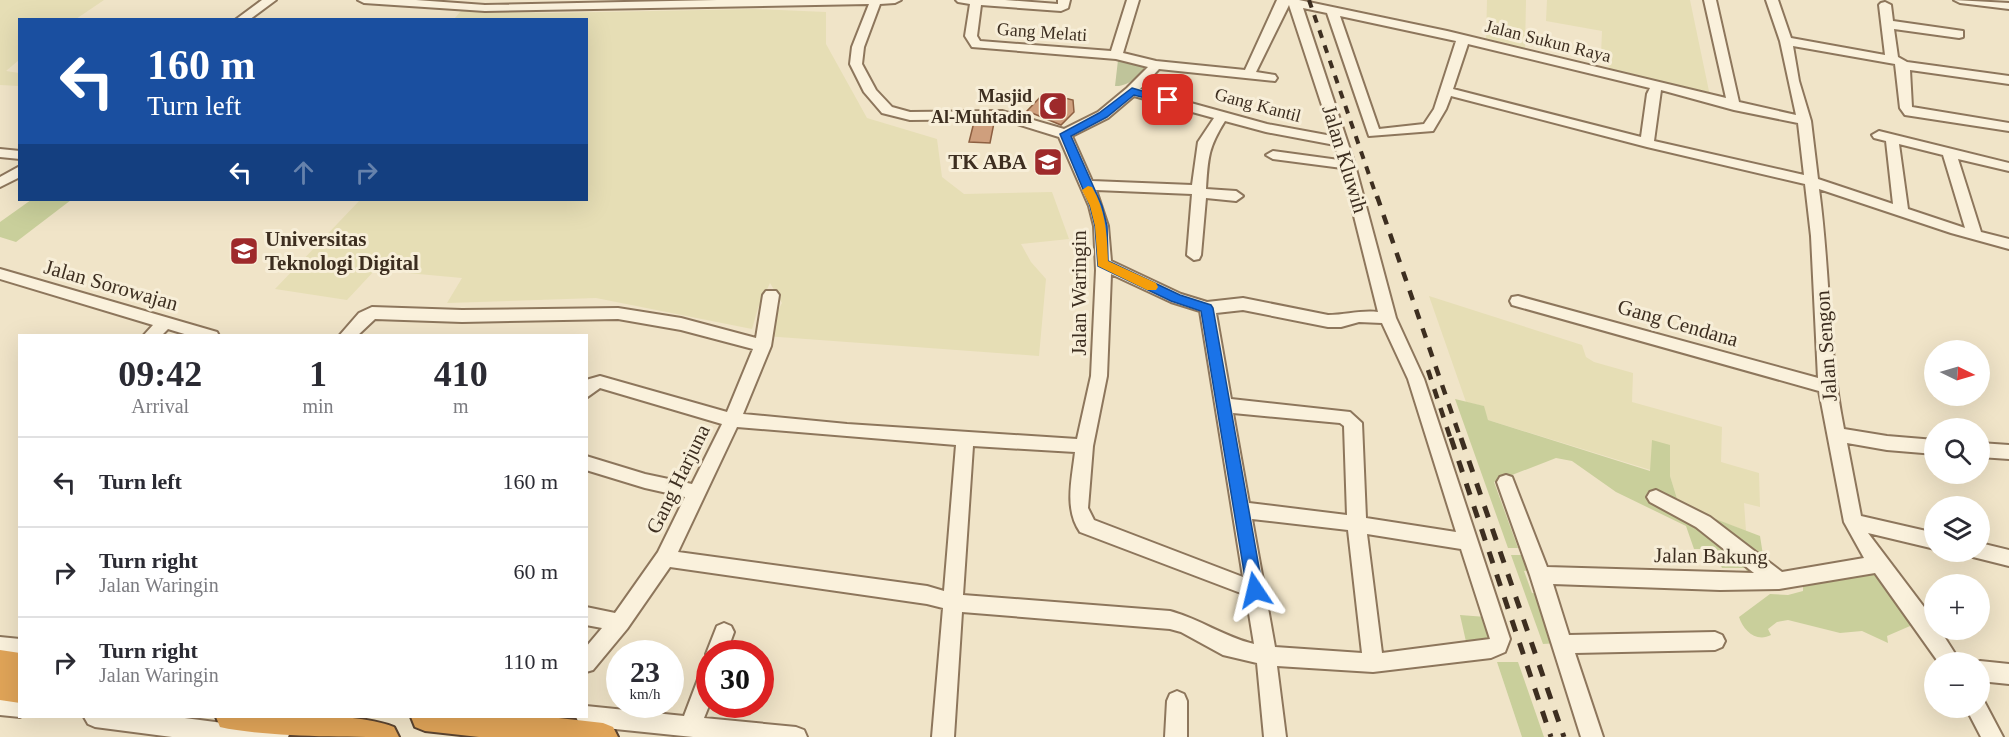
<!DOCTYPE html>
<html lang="en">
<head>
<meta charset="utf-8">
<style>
	:root { --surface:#fff; --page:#f7f7f7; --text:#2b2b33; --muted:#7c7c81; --line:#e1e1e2 }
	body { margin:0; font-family:"Times New Roman",serif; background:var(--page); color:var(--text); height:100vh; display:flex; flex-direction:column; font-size:22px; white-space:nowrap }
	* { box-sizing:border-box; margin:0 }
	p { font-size:20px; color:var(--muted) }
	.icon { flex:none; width:33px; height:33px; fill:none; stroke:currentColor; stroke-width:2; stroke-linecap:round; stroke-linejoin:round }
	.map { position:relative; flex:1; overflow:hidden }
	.side { position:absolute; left:18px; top:334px; width:570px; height:384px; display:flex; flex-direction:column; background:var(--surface); border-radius:0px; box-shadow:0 6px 24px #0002 }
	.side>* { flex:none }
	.banner { position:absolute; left:18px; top:18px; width:570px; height:183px; border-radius:0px; box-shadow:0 6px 24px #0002; background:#1a4fa0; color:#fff; overflow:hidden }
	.needle { width:39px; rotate:95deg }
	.fabs { position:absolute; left:1924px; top:340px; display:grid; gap:12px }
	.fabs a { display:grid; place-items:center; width:66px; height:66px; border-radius:50%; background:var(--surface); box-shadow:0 6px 24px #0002; font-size:30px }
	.speed { position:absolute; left:606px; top:640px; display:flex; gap:12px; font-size:30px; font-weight:700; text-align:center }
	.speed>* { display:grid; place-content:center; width:78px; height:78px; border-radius:50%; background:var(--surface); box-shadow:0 6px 24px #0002; line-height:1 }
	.speed small { font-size:15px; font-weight:400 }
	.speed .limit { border:9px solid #d22; background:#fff; color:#111 }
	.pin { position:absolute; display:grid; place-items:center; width:51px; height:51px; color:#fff; margin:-26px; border-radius:12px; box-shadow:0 3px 9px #0006 }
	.me { position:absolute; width:66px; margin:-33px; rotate:350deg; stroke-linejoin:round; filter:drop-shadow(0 0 4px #0008) }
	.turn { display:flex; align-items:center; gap:21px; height:126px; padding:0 30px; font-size:27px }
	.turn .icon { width:78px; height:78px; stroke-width:2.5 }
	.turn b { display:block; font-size:42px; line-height:51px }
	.lanes { display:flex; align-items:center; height:57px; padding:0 30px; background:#0003; justify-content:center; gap:30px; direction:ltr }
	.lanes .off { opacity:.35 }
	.eta { display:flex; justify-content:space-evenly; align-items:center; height:102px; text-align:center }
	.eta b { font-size:36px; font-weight:600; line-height:42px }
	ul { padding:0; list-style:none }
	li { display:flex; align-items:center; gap:18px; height:90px; padding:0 30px; border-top:2px solid var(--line) }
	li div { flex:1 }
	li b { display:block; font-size:22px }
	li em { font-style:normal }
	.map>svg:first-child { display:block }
	.farmland { fill:#e6deb5 }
	.green { fill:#c9cf9b }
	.cemetery { fill:#bfc49a }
	.building { fill:#cf9f7d; stroke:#8d5f41; stroke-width:1.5 }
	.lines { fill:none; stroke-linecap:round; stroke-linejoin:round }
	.minor-casing { stroke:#8d765c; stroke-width:4 }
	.highway-casing { stroke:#5b4430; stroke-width:4 }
	.minor { fill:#faf1dc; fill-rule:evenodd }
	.highway { fill:#e0a458; fill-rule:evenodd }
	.rail-far2 { stroke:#3d2e20; stroke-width:4; stroke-dasharray:8 8; stroke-linecap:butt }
	.rail-far1 { stroke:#3d2e20; stroke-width:4.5; stroke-dasharray:10 10; stroke-linecap:butt }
	.rail { stroke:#3d2e20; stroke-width:5; stroke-dasharray:12 12; stroke-linecap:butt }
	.route { fill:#1a73e8; stroke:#114b97; stroke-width:1.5 }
	.slow { fill:#f59e0b }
	.labels { text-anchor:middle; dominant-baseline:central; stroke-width:6; stroke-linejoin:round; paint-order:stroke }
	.far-street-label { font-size:18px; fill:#3d2e20; stroke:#f7eed8 }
	.far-poi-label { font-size:18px; font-weight:bold; fill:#3d2e20; stroke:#f7eed8; text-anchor:end }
	.street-label { font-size:21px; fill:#3d2e20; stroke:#f7eed8 }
	.poi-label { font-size:21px; font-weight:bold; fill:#3d2e20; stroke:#f7eed8; text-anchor:end }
</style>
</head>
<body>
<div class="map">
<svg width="2009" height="737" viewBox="0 0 2009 737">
	<rect width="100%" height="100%" fill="#f0e4c8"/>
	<path class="farmland" d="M0,0H104L76,19L20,20L19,60L6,71L19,73V86L0,85Z
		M1487,0H1526L1525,51L1486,42Z
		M1547,0H1690L1710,96L1613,73L1601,55L1602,31L1546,21Z
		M754,9L826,12V44L867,118L937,139L942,177L964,194L1052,192L1069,239L1021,244L1031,262L1046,279L1039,356L765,336L782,303L770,283L758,308L752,329L596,298L447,303L462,278L375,270L347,300L275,289L360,200H586V20L454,19L461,11L551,13Z
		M1429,296L1582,345L1586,357L1594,362L1633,373L1632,402L1722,427L1721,462L1759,473L1760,507L1744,503L1746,531L1679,505L1670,476L1488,420L1483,406L1466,402Z"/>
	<path class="green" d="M31,200H71L16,242L0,237V222Z
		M1455,399L1484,406L1488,420L1650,471L1652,440L1670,445V476L1679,505L1760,536L1763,555L1772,563L1766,578H1751L1745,568H1722L1714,549H1694L1686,526L1616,492L1572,461L1556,458L1494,482L1518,548H1508Z
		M1511,555H1527L1533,570L1524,571L1532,593L1541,594L1558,643L1543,644Z
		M1878,570L1917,623L1887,636L1888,643L1862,631L1840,633L1788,620L1777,622L1768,629L1771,635C1756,643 1743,630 1739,617L1770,594L1788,595L1803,591V584Z
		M1460,615L1486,617L1494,642L1467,646Z
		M1497,662H1518L1544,737H1522Z"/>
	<path class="cemetery" d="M1122,58L1149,65C1140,74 1129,87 1115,86L1118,60Z"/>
	<path class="building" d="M1044,93L1073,100L1074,112L1061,125L1027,111Z
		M974,122L994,123L990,143L969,142Z"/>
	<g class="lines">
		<g class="minor-casing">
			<path id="minor" d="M262,0H276L249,20H235Z
				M358,0H416L485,5L717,0H901L895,3L880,4L864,47L862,64L876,90L892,107L910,112L1002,111L1064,129L1098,112L1127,88L1148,67L1116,59L972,47L965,36L970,4L958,2L956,0H1005L1058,4V0H1070L1068,8L1061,11L981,5L977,36L980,41L1111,51L1127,0H1139L1123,53L1156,61L1245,70L1277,0H1299L1447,31L1726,98L1704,0H1716L1739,102L1796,115L1780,41L1766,0H1778L1791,38L1885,55L1879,5L1881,3L1885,2L1891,5L1893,21L1963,31V37L1959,38L1894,29L1898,57L1907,62L2009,76V84L1910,70L1912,107L2009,123V131L1905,115L1900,108L1895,64L1793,46L1799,81L1811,121L1818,179L1893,204L1886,141L1874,138L1872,135L1879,131L2009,163V171L1958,159L1981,232L2009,239V249L1951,233L1819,189C1830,268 1828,350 1844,429L1887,436L1935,440V454L1887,450L1847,443L1861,516L1935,533V549L1868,533L1927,611L1935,622V630H1940L1961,663H1939L1875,573L1779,589L1720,590L1553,584L1569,635L1715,632L1722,635L1725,641L1722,647L1715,650L1575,653L1603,737H1581L1530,575L1497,482L1500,477L1506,475L1512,477L1547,567L1754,573L1696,527L1650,502L1647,497L1650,492L1656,490L1710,517L1782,572L1864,558L1844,522L1819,391L1512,305L1510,301L1512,297L1518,296L1818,378L1811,236L1805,184L1647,147L1451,96L1446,109L1433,131L1369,136L1327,13L1303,8L1355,165L1396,318L1424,379L1510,639L1505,652L1491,658L1373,672L1277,666L1286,737H1264L1257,663L1223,655L1181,632L1170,629L962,612L954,737H932L943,608L927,604L670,567L627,629L593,670L586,672V647L602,628L586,625V607L615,613L658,552L685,497L645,488L586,470V456L645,474L692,484L722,424L600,388L586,398V380L600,376L727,412L753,349L681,330L618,319L462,322L375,319L357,336H339L359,313L372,307L462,310L618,308L681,318L756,338L763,295L766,291H776L779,295L771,346L743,414L847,424L1077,439L1091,376L1096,270L1094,226L1089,206L1059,137L1001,119L910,120L882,113L864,92L850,64L852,47L869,4L485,11L364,3ZM1289,5L1332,136L1267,124L1140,89L1159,69L1275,81L1277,78L1275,75L1256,72ZM1340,16L1456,41L1434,109L1424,124L1379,129ZM1468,44L1650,88L1647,94L1641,137L1453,89ZM1661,90L1734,110L1798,123L1804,175L1654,141ZM1134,96L1214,118L1198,142L1192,185L1092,181L1072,136L1108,118ZM1225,121L1266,132L1335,145L1339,160L1273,151L1266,155L1273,159L1342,168L1378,312C1360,310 1346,315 1328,315L1243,298L1207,302L1181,294L1111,261L1108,226L1096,190L1192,194L1187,255L1194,260L1199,259L1201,255L1206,198L1236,201L1243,196L1236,191L1206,189C1208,158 1208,148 1225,121ZM1899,144L1943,155L1965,228L1908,209ZM1111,274L1171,302L1200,311L1243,577L1094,520L1088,508L1093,446L1107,376ZM1243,310L1328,327H1341L1359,322L1382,323L1408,379L1456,532L1366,518L1362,423L1350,412L1231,399L1216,313ZM1233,413L1340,423L1344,426L1347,515L1249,503ZM737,427L956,445L944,591L927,586L678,552ZM973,446L1075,452C1072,479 1064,509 1080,532L1246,595L1254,644C1224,637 1200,619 1170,611L963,595ZM1252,519L1348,530L1362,653L1275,647ZM1367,534L1461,549L1490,639L1382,653Z
				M1954,0L2009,3V9L1960,3Z
				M0,149L20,151V159L0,157Z
				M20,166V177L0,187V177Z
				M0,269L217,332L219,336H191L168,329L161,336H143L153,325L0,279Z
				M1980,443L2009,445V459L1980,457Z
				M1980,543L2009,550V566L1973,557L1971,552H1980Z
				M724,623L731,626L734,632L726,654H710L709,661L706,654L717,626Z
				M0,637L20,639V657L0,655Z
				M1980,661L2009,664V684L1980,681V663H1976Z
				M710,664V703L704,718L796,727L804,730L807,737H693L586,726L579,723L576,717H586V706L684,716L703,666Z
				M1177,691L1184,694L1187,701V737H1165L1167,701L1170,694Z
				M0,695L20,697V717L0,715Z
				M1980,699L1984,701L2003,737H1981L1966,708H1980Z
				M84,717H177L238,725L280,720L288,723L291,730L288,737H172L95,727L88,724Z"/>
		</g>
		<g class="highway-casing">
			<path id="highway" d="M0,650L20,653V703L0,700Z
				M216,717C264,717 351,710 394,727L399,737C349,737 264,737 220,727Z
				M411,717H550L603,723L613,727L618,737H479L425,731L415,727Z"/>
		</g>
		<use href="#minor" class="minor"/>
		<use href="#highway" class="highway"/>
		<path class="rail-far2" d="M1309,0L1377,198"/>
		<path class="rail-far1" d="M1377,196L1461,440
			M1428,370L1451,440"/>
		<path class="rail" d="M1451,438L1551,737
			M1461,438L1564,737"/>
	</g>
	<path class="route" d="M1132,88L1173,100L1168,104L1134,95L1107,117L1071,136L1102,206L1107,226L1108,261L1180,295L1211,305L1213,308L1263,590L1261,595L1255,597L1249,595L1247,590L1201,311L1171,301L1098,266L1095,226L1090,206L1060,134L1099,113Z"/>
	<path class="slow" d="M1088,186L1092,187C1106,211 1107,234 1108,261L1156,283L1158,287L1156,290H1147L1098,266L1095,226L1090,206L1082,190Z"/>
	<defs>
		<g id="mosque-square" transform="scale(1.5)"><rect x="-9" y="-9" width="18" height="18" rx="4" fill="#9e2a2b" stroke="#f7eed8"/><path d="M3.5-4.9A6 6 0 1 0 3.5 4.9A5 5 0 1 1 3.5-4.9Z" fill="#fff"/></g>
		<g id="school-square" transform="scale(1.5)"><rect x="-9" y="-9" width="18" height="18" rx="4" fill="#9e2a2b" stroke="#f7eed8"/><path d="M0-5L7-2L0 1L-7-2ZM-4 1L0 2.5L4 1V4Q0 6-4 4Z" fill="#fff"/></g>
		<g id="university-square" transform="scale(1.5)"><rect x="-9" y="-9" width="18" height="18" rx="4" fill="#9e2a2b" stroke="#f7eed8"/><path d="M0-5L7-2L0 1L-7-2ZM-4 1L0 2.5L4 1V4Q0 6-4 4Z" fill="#fff"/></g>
	</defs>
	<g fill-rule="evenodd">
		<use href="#mosque-square" x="1053" y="106"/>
		<use href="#school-square" x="1048" y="162"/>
		<use href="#university-square" x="244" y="251"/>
	</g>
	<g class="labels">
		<g class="far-street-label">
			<text transform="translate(1042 32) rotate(4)">Gang Melati</text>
			<text transform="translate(1548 41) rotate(14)">Jalan Sukun Raya</text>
			<text transform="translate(1258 105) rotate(15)">Gang Kantil</text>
		</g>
		<g class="far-poi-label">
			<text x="1032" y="96">Masjid<tspan x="1032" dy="21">Al-Muhtadin</tspan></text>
		</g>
		<g class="street-label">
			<text transform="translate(1345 159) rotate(73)">Jalan Kluwih</text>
			<text transform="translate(111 285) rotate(16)">Jalan Sorowajan</text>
			<text transform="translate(1079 293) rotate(-90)">Jalan Waringin</text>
			<text transform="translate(1678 323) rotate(16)">Gang Cendana</text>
			<text transform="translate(1826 346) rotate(-94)">Jalan Sengon</text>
			<text transform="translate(678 479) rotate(-64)">Gang Harjuna</text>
			<text transform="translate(1711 556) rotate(1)">Jalan Bakung</text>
		</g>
		<g class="poi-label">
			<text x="1027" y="162">TK ABA</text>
			<text x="265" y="239" text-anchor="start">Universitas<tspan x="265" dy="24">Teknologi Digital</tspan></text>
		</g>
	</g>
</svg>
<div class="fabs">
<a><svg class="needle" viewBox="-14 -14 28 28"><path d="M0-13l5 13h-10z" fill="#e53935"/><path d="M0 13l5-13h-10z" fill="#7c7c81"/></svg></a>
<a><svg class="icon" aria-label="search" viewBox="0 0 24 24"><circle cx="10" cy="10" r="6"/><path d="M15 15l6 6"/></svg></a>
<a><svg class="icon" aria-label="layers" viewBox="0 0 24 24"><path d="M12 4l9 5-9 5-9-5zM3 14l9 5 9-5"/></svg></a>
<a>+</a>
<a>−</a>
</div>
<div class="speed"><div>23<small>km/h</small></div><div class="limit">30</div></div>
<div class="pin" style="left:1168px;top:100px;background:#d93025"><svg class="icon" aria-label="arrive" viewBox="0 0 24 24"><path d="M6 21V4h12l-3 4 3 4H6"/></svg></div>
<svg class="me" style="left:1255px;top:590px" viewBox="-20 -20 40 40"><path d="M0-17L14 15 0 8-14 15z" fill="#1a73e8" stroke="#fff" stroke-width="4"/></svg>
<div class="banner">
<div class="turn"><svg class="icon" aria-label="left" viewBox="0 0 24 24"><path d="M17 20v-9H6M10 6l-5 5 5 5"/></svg><div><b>160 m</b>Turn left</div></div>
<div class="lanes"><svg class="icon" aria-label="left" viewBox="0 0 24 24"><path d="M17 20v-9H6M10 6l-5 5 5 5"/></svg><svg class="icon off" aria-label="ahead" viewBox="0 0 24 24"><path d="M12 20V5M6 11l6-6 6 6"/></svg><svg class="icon off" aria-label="right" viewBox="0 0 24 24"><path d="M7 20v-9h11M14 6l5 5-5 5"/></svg></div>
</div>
<section class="side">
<div class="eta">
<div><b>09:42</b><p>Arrival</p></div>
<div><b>1</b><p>min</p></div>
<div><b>410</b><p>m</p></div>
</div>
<ul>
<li><svg class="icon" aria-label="left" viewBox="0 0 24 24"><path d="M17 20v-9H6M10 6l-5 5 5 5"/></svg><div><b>Turn left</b></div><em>160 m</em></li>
<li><svg class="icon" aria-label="right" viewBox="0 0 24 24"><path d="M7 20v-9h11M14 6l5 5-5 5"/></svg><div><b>Turn right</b><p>Jalan Waringin</p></div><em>60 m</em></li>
<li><svg class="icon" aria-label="right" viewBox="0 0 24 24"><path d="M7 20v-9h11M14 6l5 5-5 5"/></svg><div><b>Turn right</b><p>Jalan Waringin</p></div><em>110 m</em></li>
</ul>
</section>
</div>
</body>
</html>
